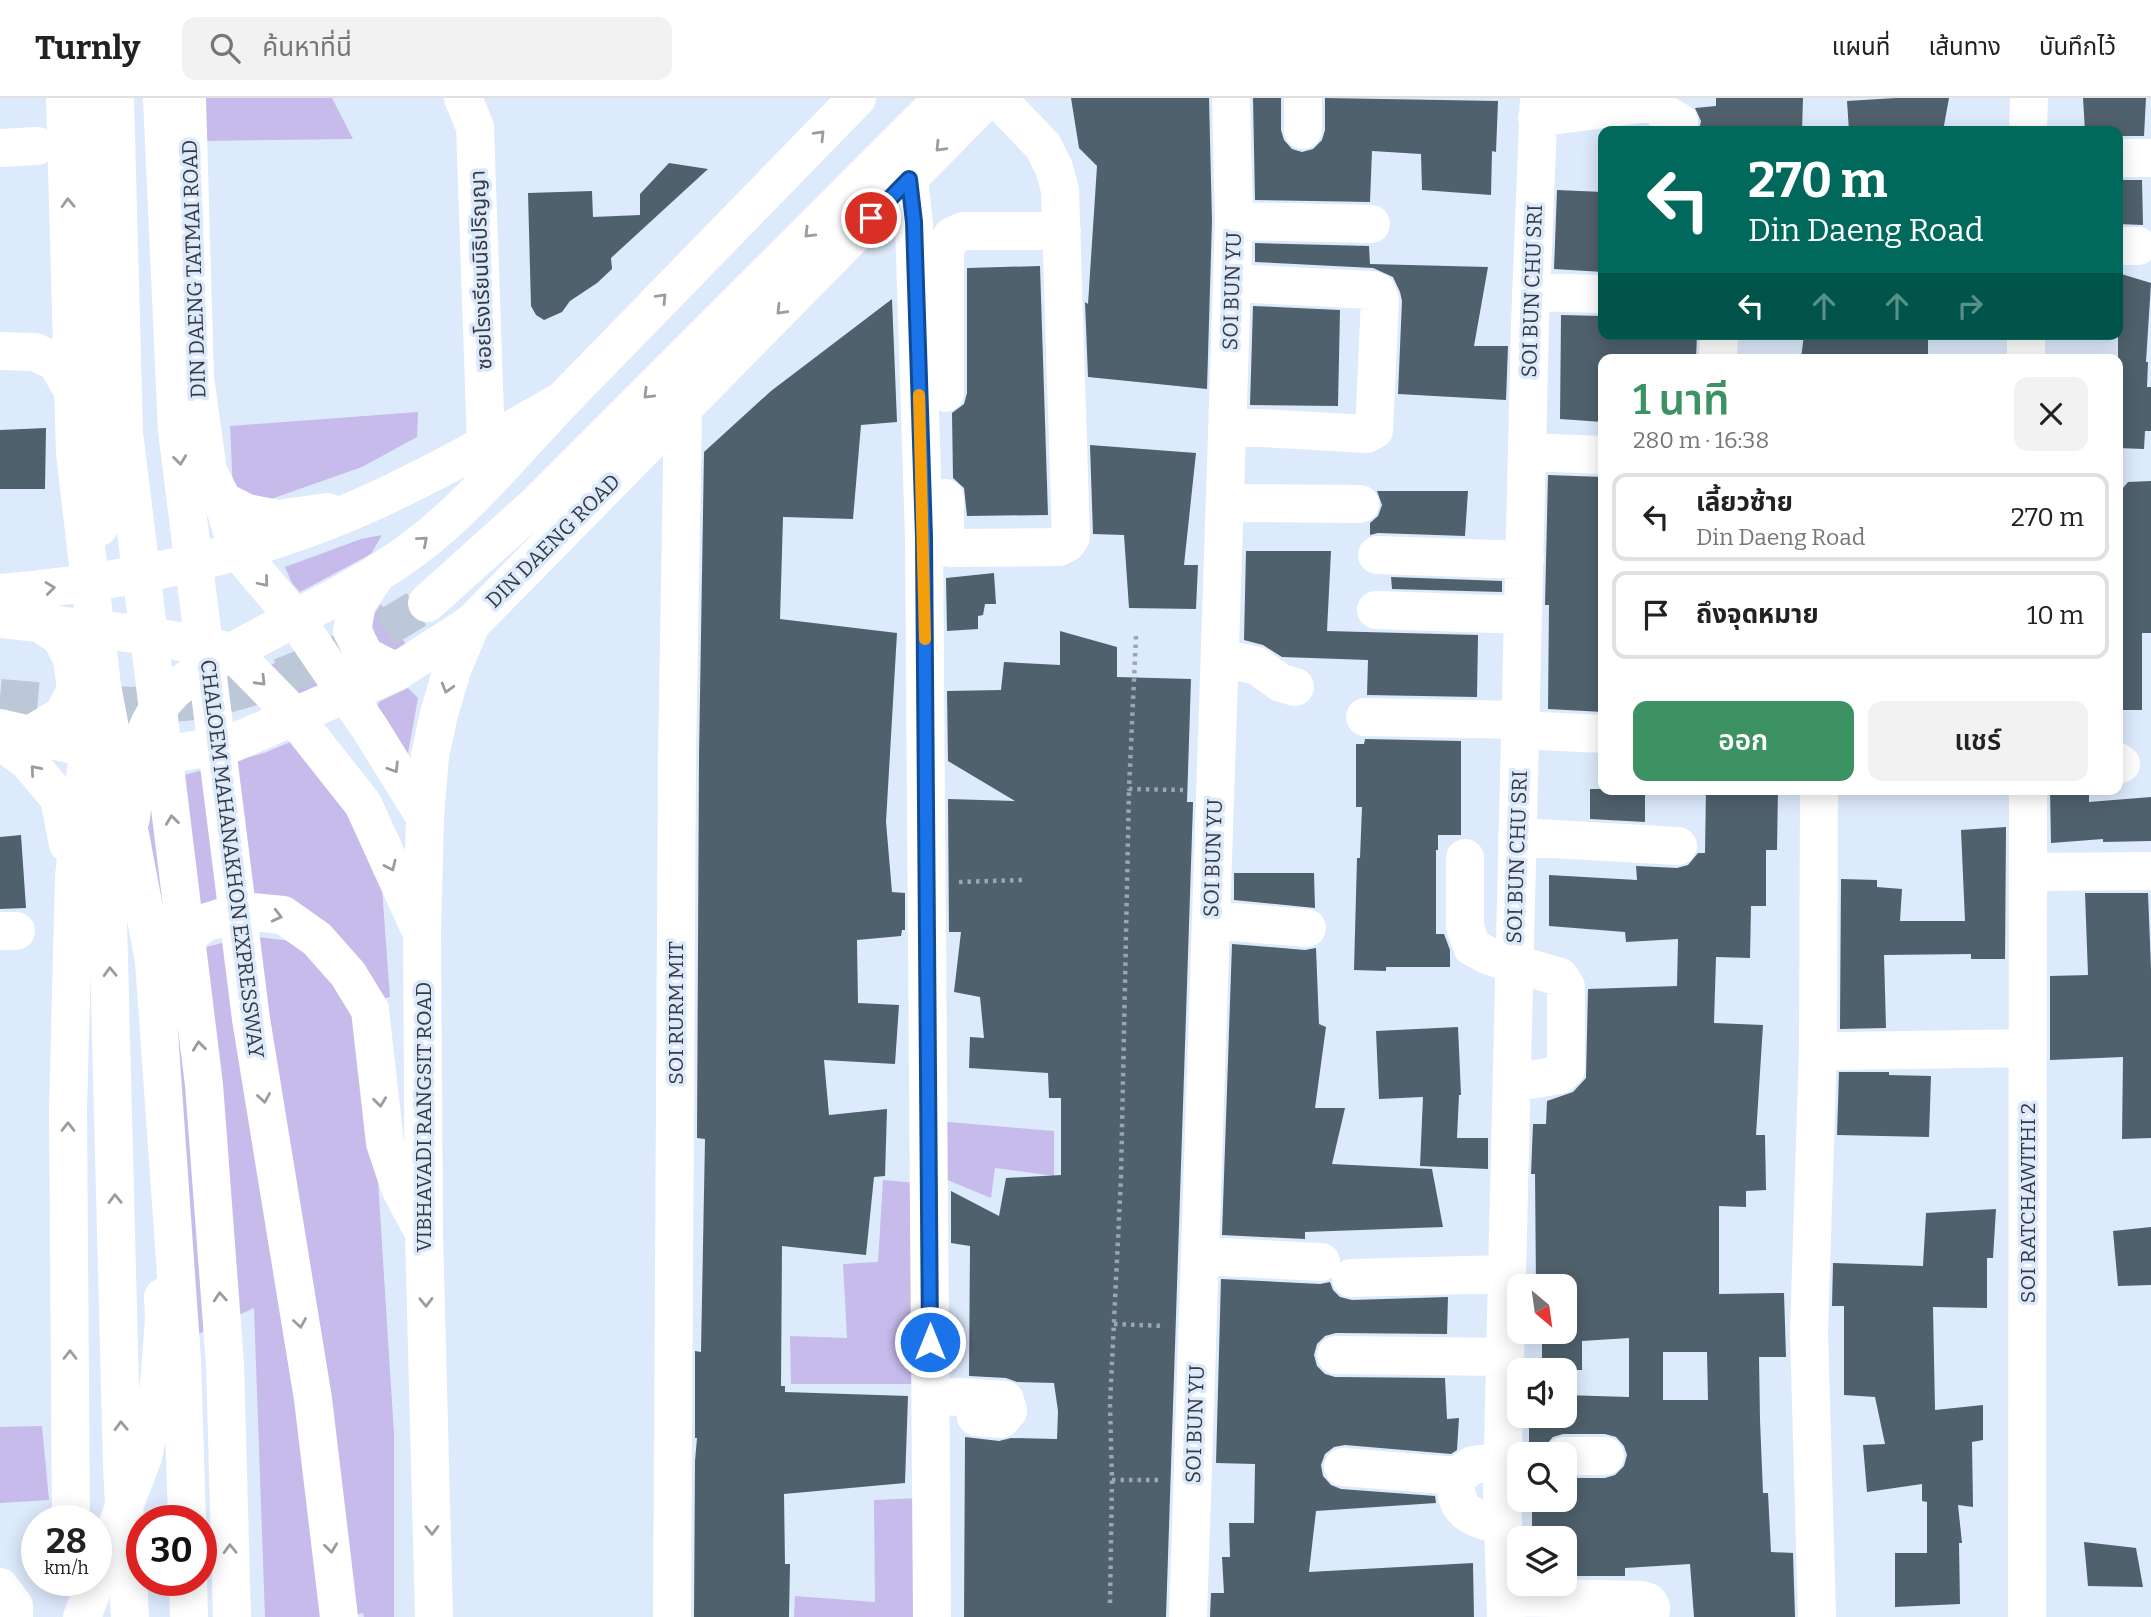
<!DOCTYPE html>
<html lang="th">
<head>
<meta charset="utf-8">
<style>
	:root { --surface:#fff; --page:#f2f2f2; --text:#222; --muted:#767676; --line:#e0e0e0; --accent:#3d9264 }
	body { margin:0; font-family:Bitter,"Noto Sans Thai",serif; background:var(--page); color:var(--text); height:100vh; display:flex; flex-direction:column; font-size:26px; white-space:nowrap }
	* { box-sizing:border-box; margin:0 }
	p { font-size:23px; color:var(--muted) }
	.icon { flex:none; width:38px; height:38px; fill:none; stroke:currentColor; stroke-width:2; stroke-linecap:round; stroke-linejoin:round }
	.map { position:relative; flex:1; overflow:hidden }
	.sheet { position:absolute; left:1598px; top:256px; width:525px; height:441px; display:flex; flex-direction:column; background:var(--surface); border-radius:14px; box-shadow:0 4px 18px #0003 }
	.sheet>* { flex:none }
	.top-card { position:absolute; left:1598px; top:28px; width:525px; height:214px; border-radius:14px; box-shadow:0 4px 18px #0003; background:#00695c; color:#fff; overflow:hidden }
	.needle { width:46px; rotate:151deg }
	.controls { position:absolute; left:1507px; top:1176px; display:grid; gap:14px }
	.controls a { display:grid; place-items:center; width:70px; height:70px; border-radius:14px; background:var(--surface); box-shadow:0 4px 18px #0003; font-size:35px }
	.speed { position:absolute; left:21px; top:1407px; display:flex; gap:14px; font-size:35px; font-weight:700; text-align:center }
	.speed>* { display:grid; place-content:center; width:91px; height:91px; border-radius:50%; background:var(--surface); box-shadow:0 4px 18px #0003; line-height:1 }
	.speed small { font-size:18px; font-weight:400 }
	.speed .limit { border:10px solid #d22; background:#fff; color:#111 }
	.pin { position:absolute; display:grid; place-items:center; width:60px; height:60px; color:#fff; margin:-30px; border:4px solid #fff; border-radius:50%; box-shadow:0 2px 7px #0007 }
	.me { position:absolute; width:77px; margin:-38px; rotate:0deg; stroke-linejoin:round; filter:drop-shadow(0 0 5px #0008) }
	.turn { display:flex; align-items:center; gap:24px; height:147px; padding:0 35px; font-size:32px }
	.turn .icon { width:91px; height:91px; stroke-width:2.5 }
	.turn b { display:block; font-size:49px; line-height:60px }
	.lanes { display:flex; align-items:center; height:66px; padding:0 35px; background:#0003; justify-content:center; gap:35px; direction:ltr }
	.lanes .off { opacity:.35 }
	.round { display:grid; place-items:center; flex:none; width:74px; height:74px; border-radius:14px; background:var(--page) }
	.overview { display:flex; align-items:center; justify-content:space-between; height:119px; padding:0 35px }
	h1 { font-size:42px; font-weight:600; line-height:52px; color:var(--accent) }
	.primary-button { display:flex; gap:14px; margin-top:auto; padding:14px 35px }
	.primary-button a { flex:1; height:80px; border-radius:14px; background:var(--accent); color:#fff; font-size:28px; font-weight:600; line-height:80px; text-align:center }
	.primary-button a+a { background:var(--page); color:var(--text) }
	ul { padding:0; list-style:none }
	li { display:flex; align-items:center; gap:21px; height:88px; margin:0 14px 10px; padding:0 21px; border:4px solid var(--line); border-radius:14px }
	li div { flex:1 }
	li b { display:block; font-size:26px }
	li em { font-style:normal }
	header { display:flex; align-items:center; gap:42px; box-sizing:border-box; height:98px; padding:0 35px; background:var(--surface); border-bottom:2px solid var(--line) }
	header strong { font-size:33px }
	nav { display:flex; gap:38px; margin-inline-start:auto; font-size:24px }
	.search { width:490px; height:63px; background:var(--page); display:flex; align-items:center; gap:18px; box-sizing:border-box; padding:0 24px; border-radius:14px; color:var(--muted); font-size:26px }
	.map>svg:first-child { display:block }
	.green { fill:#c6bbeb }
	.building { fill:#4f616c; fill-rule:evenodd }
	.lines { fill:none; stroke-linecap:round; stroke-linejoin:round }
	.major-tunnel { stroke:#bcc7d7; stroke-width:38; stroke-dasharray:38 19; stroke-linecap:butt }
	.path { stroke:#9ba5b3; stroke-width:4.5; stroke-dasharray:3.5 5; stroke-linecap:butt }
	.minor { stroke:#fff; stroke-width:38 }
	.major { stroke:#fff; stroke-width:38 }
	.highway { stroke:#fff; stroke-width:38 }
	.oneway { stroke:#9a9da0 }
	.route-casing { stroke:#114b97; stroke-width:18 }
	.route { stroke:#1a73e8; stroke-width:12 }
	.slow { stroke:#f59e0b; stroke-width:12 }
	.labels { text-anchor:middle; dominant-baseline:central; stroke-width:7; stroke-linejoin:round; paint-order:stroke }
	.street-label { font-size:21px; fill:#363b42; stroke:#ddeafc }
</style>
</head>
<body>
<header>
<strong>Turnly</strong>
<div class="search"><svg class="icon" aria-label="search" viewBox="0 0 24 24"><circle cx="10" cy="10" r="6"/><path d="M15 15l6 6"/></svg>ค้นหาที่นี่</div>
<nav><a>แผนที่</a><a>เส้นทาง</a><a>บันทึกไว้</a></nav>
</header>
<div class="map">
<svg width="2151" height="1519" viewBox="0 0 2151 1519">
	<rect width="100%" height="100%" fill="#ddeafc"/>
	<path class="green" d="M205,0H332L353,41L204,43Z
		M418,314L417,339L362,369L234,414L230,328Z
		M382,437L371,456L300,494L292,485L285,469L361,441Z
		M381,506L408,550L398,556L384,552C373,532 366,526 381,506Z
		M300,551L327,593L298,603L260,573Z
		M408,590L418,600L407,661L375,615L379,604Z
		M295,642L358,714L380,764L390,899L376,903L293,807L163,826L144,751L156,685L264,655Z
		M249,838L291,843L342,884L362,930L376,1051L394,1336V1519H364L363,1515L348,1519H265L254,1210L175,1247L167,903L199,851Z
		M937,1023L1054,1033V1078L995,1070L991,1100L940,1079Z
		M883,1082L916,1085L920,1286H791L790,1238L847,1240L843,1166L878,1164Z
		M42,1328L49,1402L0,1405V1329Z
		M918,1400L917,1519H794L795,1498L875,1504L874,1402Z"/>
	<path class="building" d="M1071,0H1209L1212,123L1207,291L1088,279L1085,204L1088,206L1097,68L1079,50Z
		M1253,0H1281V32L1284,42L1292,51L1302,54L1313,51L1322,42L1325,32V0L1498,3L1496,54L1492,53L1491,97L1422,92L1421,56L1372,53L1370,104L1255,102Z
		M1716,0H1803L1802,33H1699L1701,23L1695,10L1716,8Z
		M1896,0H1949L1943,33H1849L1847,3Z
		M2083,0H2146L2144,38H2118V33H2085Z
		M669,65L708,71L611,160L612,171L597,185L570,203L562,214L544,222L536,217L531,208L528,95L592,93L593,119L640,117V96Z
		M2118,82H2142L2143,127L2118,126Z
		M1557,92L1603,94V174L1554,171Z
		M1255,145L1369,148L1370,166L1488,169L1474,248H1508L1506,302L1398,296L1402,203L1400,194L1393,179L1373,170L1255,164Z
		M1040,168L1048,417L967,418L964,390L953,380L952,315L964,306L967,295V170Z
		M2118,175L2151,185L2146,264H2148L2147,289H2151V333H2145L2144,351L2118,350Z
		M892,201L897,324L861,327L853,421L783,419L780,521L897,535L886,724L892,794L905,795V832H902L901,838L857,842L858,905L899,907L895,966L824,962L829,1017L887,1011L885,1078L874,1079L866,1157L782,1148L781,1288H785V1294L908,1298L905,1385L784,1396L785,1466H790L789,1519H694L695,1363L697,1340H695V1253L701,1254L705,1041L697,1040L699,660L704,354L771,293Z
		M1253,208L1340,212L1338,308L1250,307Z
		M1561,217L1603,218V236H1697L1696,261H1603V324L1560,321Z
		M1804,236H1928V261H1801Z
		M46,330L45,391H0V332Z
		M1090,347L1196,355L1184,467H1198L1196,511L1129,510L1124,437L1093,436Z
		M1548,377L1603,379V614L1548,611L1549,507H1545Z
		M2151,383V535H2142V612H2118V396L2128,384Z
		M1377,393H1468L1465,438L1378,435L1370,437V425L1378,418L1382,407Z
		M1246,453H1331L1327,533L1478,537L1477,599L1367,597L1368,562L1282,559L1263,547L1244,542Z
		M994,475L996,506H985L983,517L978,518V531L947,533L946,480Z
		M1391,479L1502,483V494L1392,491Z
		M1060,533L1117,549V579L1191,581L1187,704H1193V706L1166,1519H964L965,1339L999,1343L1011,1340L1057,1341L1058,1313L1054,1285L1017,1284L1006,1280L969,1278L970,1148L951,1145V1093L999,1118L1006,1080L1061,1077V1000H1049L1048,975L969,970L970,939L984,940L980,899L954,894L961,834H949L948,701L1015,703L948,663L947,593L1001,592L1004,564L1060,567Z
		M1365,641L1461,643V737H1438V752H1436V836H1444L1450,852V869H1386V873L1354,872L1357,760H1360L1362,709H1356V646H1364Z
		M1590,691H1645V724L1590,721Z
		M1706,691H1778L1777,752H1766V808H1751L1750,860L1716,859L1714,925L1763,927L1756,1037H1765L1766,1092L1746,1093V1109L1719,1108V1196L1784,1195L1786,1259H1759L1760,1322L1763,1395H1768L1771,1454L1793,1455L1795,1519H1694L1690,1466L1625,1470V1478H1575L1576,1442L1532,1440V1402H1564V1380H1605L1615,1377L1624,1368L1627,1357L1624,1348L1616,1339L1605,1336H1563L1553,1339L1544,1349H1529V1318H1564V1297L1629,1299V1240L1582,1243V1272H1542V1234H1564V1188H1536L1535,1076H1531L1533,1026H1546L1547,1003L1573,994L1586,980L1588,891L1677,888L1678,841L1626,844L1625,834L1549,828V777L1637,782L1636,768L1677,770L1688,767L1698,755H1705ZM1663,1254H1707L1708,1302H1663Z
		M2050,691H2089V704L2151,699V743L2103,744V741L2051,745Z
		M2006,729L2005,861H1971V856L1884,857L1886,930L1840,931L1841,781L1877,782V789L1902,791L1900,823H1965L1961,732Z
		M21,737L26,810L0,811V739Z
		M1234,775H1314L1315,810L1234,802Z
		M2085,795H2148L2151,871V1040L2122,1041L2123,959L2050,962V878L2088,877Z
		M1232,846L1305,852L1316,850L1319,926L1326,929L1315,1010H1345L1332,1066L1432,1071L1443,1129L1305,1134V1141L1222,1137Z
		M1458,929L1461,997H1459L1457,1040H1488V1071L1420,1068L1423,999L1379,1001L1376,933Z
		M1839,974H1889V977L1931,978L1929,1039L1837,1037Z
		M1996,1111L1993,1160H1987V1210L1933,1209L1935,1312L1983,1307V1342L1972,1344L1973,1409L1958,1407L1962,1445H1959L1960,1506L1895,1509V1455H1927V1404L1922,1403V1386L1867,1394L1863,1347L1885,1346L1875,1299L1844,1297V1208H1832L1833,1165L1923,1168L1926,1115Z
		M2151,1129V1187L2118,1188L2113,1133Z
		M1221,1181L1320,1186L1330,1184L1333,1192L1340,1199L1352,1202L1448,1199L1447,1236L1336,1235L1325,1238L1317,1246L1314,1257L1317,1268L1325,1276L1335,1279L1445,1280L1447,1321L1459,1320L1457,1352L1451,1356L1345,1347L1334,1349L1325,1356L1321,1367L1323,1378L1331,1387L1341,1391L1435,1398L1436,1405L1316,1413L1309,1474L1473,1465L1474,1519H1210L1211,1495H1224L1222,1459H1230L1229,1425H1254L1255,1366L1216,1365Z
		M2084,1444L2136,1450L2143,1489L2088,1488Z"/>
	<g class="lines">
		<path class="major-tunnel" d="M0,600L72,606L140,608L205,602L266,585L349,552L427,505"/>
		<path class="path" d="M1136,538L1129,691L1183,692
			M959,784L1022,782
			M1114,1226L1165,1228
			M1112,1382H1161
			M1110,1505L1112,1382L1110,1306L1121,1079L1129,691"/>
		<path class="minor" d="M95,0L96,52L90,243L99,429
			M187,0L195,280L208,373L223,403L247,415L277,421L327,414
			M463,0L475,29L486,346
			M1653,0L1665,16L1679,24
			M1537,20L1654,4
			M1303,32V0
			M2028,33L2029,0
			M0,50L37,48
			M2118,60H2151
			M909,81L914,126L924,439L932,1519
			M1234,123L1371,126
			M2118,148H2138
			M1531,194L1603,196
			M0,253L35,254L56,264L80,305
			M1718,261L1719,236
			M2026,261V236
			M945,295V151L952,138L963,133H1062
			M1227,328L1367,336L1374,332L1380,202L1377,194L1372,192L1232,185
			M1528,354L1603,357
			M945,400V444L946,448L951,450L1059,449L1067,445L1071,439L1060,92L1054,70L1043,48L997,0
			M1225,405L1360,406
			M1377,457L1525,462
			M1376,512L1523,517
			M1220,559L1257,568L1281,585L1295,589
			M1365,619L1521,622
			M1520,632L1603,636
			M2118,664L2121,666
			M1517,739L1678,748
			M1465,760V829L1472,849L1489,858L1560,879L1566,889V971L1559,977L1512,985
			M2028,774L2151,773
			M1211,822L1307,830
			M0,833H16
			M1818,951L1846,953L2028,950
			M1200,1158L1321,1164
			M1351,1180L1507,1176
			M1336,1257L1505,1259
			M930,1297L1005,1302L1008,1313L1001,1321L976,1319
			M1564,1358H1605
			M1503,1363L1473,1367L1457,1378C1451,1415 1473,1420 1503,1428
			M1343,1369L1457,1378
			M0,1489L14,1508V1519
			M1506,1499L1642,1502L1648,1504L1651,1509L1650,1519
			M672,1519L677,660L683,312
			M1188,1519L1234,123L1231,0
			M1506,1519L1502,1395L1507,1176L1530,226L1539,0
			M1817,1519L1809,1234L1818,951L1819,691
			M2027,1519L2028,691"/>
		<path class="major" d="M223,403L238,453L295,520L371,632L425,719
			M378,474L357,505L352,533L365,558L396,574
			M0,495C104,486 208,467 306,431C396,399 481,349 563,302L857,0
			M427,505L536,407L943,0
			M0,521L146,537L232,554L287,610L363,706L418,827
			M0,630L138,662L233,645L396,574L471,526L988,0
			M30,637L63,617L76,592L72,561L61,539L36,523
			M0,643L28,663L59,700L68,746
			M131,720C134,693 134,662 145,636C151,620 162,604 174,592C196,573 225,558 250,544C304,515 363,488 412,452C469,410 515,352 563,302
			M167,862L172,850L204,825L243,813L283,817L317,841L348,876L370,912L385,1045L400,1090L420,1128
			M71,1423L68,1013L74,779L91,628
			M82,1519L143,1359L159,1287L164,1222L163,1199
			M434,1519L424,1136L422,835L425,719L430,658L439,616L452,572L471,526"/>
		<path class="highway" d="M65,0L75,355L102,588L154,863L182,1262L187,1423
			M115,0L124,335L204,987L225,1266L232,1519
			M162,0L177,333L251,921L313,1301L339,1519
			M105,706L122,1368L130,1519
			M188,1482L189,1519"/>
	</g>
	<defs><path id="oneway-chevron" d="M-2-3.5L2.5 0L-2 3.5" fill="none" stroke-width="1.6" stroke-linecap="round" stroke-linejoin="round" transform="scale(1.75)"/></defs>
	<g class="oneway">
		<use href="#oneway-chevron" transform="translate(820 37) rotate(-46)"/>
		<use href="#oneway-chevron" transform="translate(940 49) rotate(134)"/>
		<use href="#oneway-chevron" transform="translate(68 105) rotate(-92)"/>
		<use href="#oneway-chevron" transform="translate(809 135) rotate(135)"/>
		<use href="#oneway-chevron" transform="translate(662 200) rotate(-46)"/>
		<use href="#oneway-chevron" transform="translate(781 212) rotate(134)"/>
		<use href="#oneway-chevron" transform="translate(648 296) rotate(135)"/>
		<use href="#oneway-chevron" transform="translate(180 362) rotate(83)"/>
		<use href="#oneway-chevron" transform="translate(423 443) rotate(-41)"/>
		<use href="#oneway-chevron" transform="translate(264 484) rotate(50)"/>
		<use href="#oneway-chevron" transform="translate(50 490) rotate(-7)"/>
		<use href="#oneway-chevron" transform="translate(261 583) rotate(46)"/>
		<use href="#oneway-chevron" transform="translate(447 590) rotate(106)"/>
		<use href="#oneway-chevron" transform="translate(394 670) rotate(58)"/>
		<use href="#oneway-chevron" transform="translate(35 672) rotate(-131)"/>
		<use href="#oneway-chevron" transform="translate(172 722) rotate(-97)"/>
		<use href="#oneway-chevron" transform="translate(391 768) rotate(65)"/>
		<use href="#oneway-chevron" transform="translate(277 818) rotate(14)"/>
		<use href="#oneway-chevron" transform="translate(110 874) rotate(-92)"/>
		<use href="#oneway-chevron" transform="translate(199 948) rotate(-97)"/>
		<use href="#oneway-chevron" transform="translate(264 1000) rotate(81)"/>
		<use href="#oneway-chevron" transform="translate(380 1004) rotate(83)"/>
		<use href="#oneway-chevron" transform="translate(68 1029) rotate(-90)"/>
		<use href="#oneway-chevron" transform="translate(115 1101) rotate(-91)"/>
		<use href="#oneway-chevron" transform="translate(220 1199) rotate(-94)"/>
		<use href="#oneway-chevron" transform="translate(426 1204) rotate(89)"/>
		<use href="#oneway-chevron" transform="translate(300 1225) rotate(81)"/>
		<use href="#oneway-chevron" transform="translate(70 1257) rotate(-90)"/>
		<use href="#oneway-chevron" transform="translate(121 1328) rotate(-92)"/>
		<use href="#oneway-chevron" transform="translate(432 1432) rotate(89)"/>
		<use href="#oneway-chevron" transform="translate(331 1450) rotate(83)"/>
		<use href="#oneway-chevron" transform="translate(230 1451) rotate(-92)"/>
	</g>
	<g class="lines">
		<g class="route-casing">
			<path id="route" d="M871,120L909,81L914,124L924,439L930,1244"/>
		</g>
		<use href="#route" class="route"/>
		<path class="slow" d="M919,297L925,541"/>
	</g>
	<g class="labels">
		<g class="street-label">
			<text transform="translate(194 171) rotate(-92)">DIN DAENG TATMAI ROAD</text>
			<text transform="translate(481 172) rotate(-92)">ซอยโรงเรียนนิธิปริญญา</text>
			<text transform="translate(1232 193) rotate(-88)">SOI BUN YU</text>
			<text transform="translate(1532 193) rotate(-88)">SOI BUN CHU SRI</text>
			<text transform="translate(553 443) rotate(-45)">DIN DAENG ROAD</text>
			<text transform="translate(1517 759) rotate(-88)">SOI BUN CHU SRI</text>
			<text transform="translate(1213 760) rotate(-88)">SOI BUN YU</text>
			<text transform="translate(232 761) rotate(83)">CHALOEM MAHANAKHON EXPRESSWAY</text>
			<text transform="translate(676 915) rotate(-90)">SOI RURM MIT</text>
			<text transform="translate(424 1019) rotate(-90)">VIBHAVADI RANGSIT ROAD</text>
			<text transform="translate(2028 1105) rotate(-90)">SOI RATCHAWITHI 2</text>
			<text transform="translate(1195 1326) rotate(-88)">SOI BUN YU</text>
		</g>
	</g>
</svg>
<div class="controls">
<a><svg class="needle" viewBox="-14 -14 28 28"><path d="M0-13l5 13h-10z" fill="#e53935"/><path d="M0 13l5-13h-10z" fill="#767676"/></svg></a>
<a><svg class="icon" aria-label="sound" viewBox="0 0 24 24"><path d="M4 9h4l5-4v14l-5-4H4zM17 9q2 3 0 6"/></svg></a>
<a><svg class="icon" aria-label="search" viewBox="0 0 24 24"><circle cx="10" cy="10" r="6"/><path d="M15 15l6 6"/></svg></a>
<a><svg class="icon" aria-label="layers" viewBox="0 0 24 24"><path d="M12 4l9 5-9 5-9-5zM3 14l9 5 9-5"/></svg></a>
</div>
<div class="speed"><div>28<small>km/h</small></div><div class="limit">30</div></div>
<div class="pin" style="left:871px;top:120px;background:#d93025"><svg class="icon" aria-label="arrive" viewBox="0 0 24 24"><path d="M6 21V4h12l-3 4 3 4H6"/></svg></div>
<svg class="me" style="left:930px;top:1244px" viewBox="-20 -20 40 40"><circle r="17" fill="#1a73e8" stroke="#fff" stroke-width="3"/><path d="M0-11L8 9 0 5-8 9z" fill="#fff"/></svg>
<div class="top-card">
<div class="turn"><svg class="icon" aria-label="left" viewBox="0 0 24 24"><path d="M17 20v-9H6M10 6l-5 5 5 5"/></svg><div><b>270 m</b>Din Daeng Road</div></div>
<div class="lanes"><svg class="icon" aria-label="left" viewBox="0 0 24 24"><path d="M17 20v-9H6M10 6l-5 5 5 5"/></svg><svg class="icon off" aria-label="ahead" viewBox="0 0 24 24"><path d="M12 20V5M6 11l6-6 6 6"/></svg><svg class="icon off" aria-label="ahead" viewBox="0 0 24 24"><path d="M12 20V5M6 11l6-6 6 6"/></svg><svg class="icon off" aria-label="right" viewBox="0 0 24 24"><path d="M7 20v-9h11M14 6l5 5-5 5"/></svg></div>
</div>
<section class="sheet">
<div class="overview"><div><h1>1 นาที</h1><p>280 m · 16:38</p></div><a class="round"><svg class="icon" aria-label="close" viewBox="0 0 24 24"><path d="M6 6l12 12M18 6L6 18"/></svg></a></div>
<ul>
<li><svg class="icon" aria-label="left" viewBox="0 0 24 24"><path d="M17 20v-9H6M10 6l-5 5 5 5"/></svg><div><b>เลี้ยวซ้าย</b><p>Din Daeng Road</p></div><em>270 m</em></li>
<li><svg class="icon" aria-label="arrive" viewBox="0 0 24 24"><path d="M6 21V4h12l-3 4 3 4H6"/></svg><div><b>ถึงจุดหมาย</b></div><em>10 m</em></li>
</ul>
<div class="primary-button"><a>ออก</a><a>แชร์</a></div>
</section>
</div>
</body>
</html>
